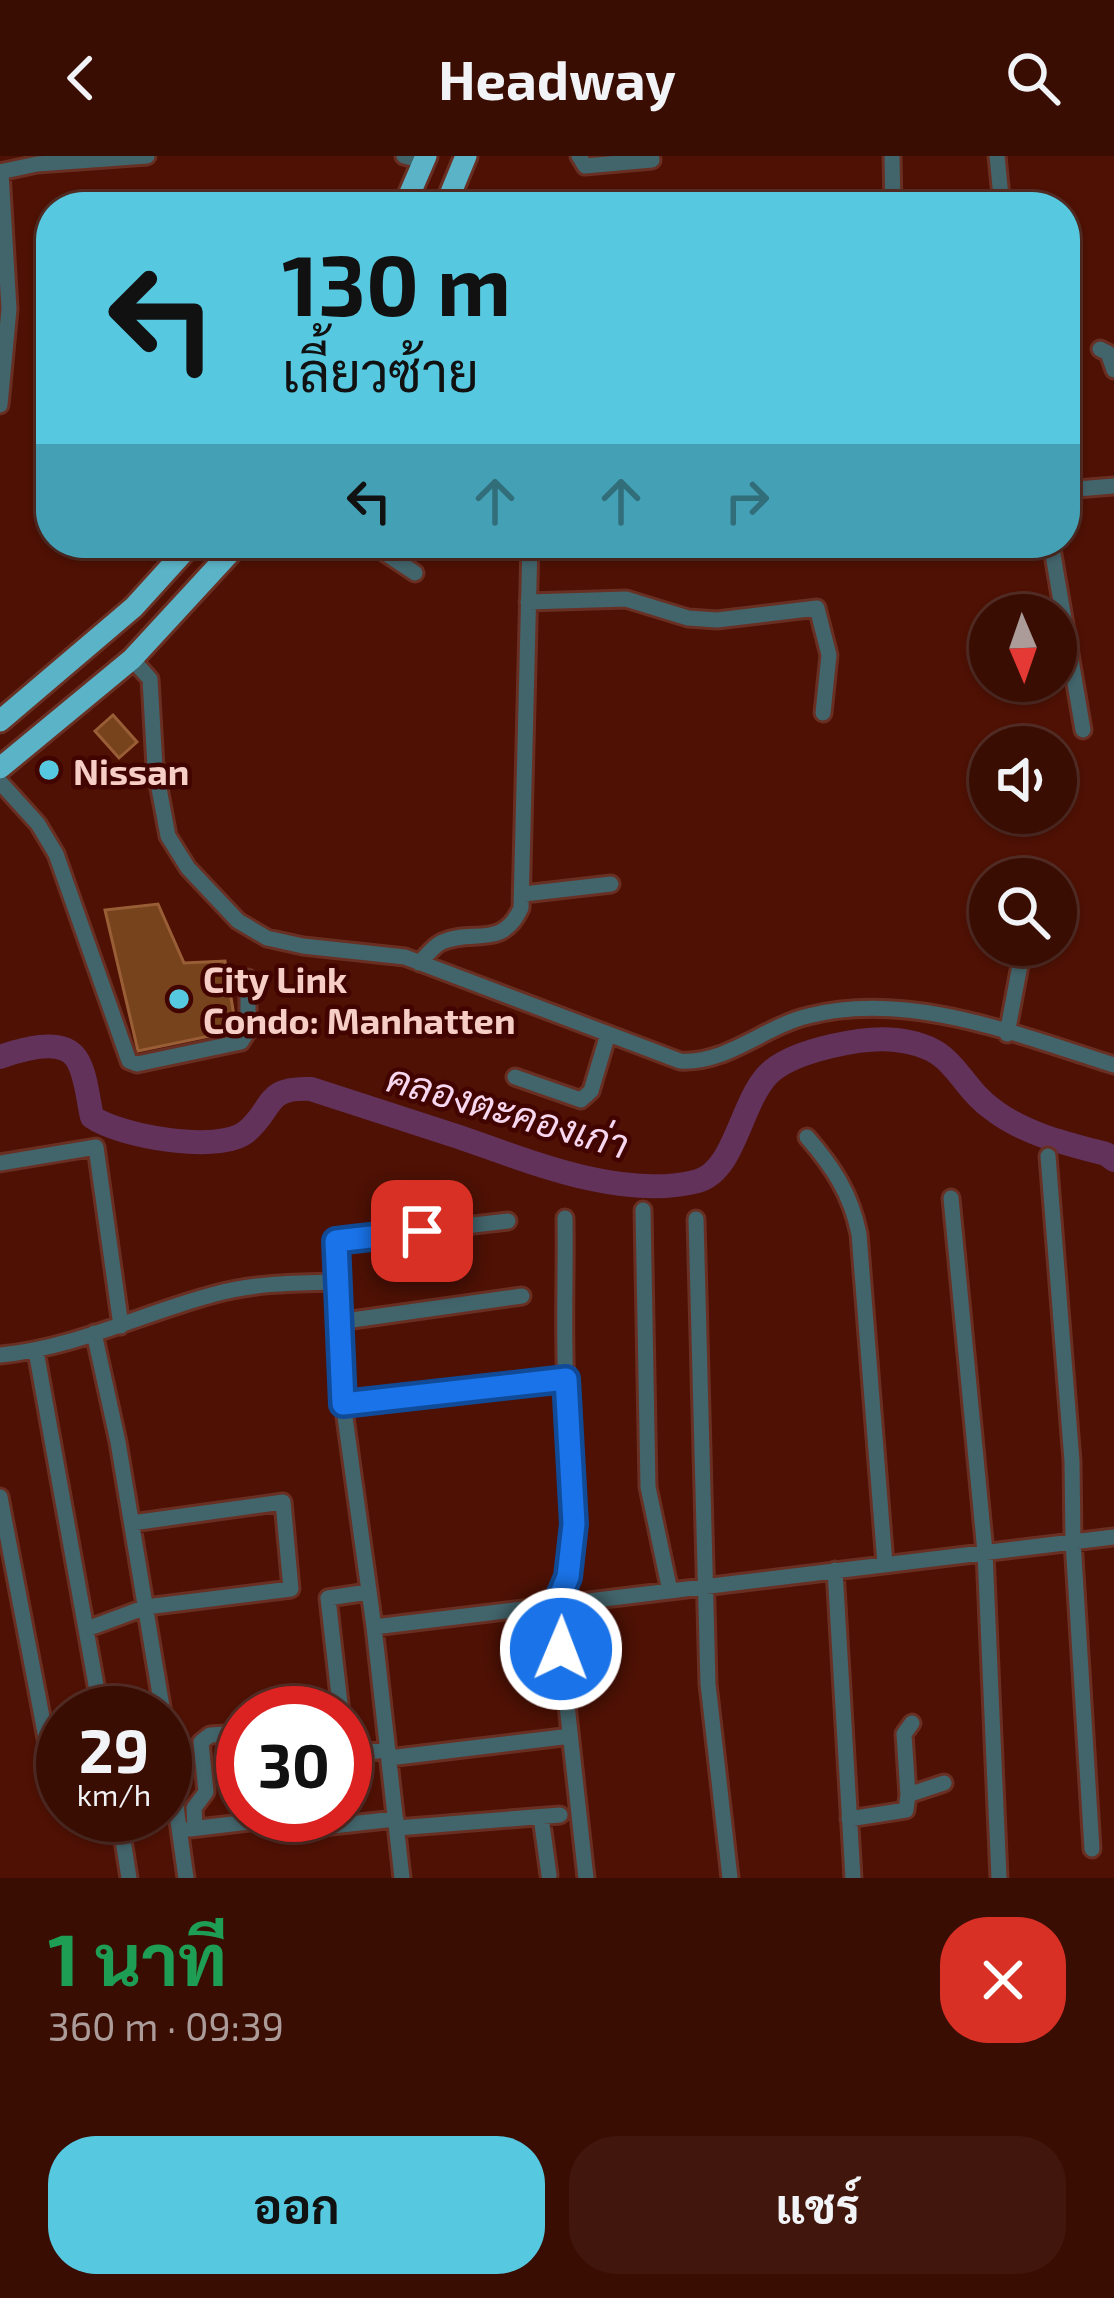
<!DOCTYPE html>
<html lang="th">
<head>
<meta charset="utf-8">
<style>
	:root { --surface:#3a0d03; --page:#41160d; --text:#f1f3f6; --muted:#ab9c9a; --line:#542d25; --accent:#56c9e1 }
	body { margin:0; font-family:"Exo 2",Sarabun,sans-serif; background:var(--page); color:var(--text); height:100vh; display:flex; flex-direction:column; font-size:45px; white-space:nowrap }
	* { box-sizing:border-box; margin:0 }
	p { font-size:39px; color:var(--muted) }
	.icon { flex:none; width:66px; height:66px; fill:none; stroke:currentColor; stroke-width:2; stroke-linecap:round; stroke-linejoin:round }
	.map { position:relative; height:1722px; overflow:hidden }
	.side { display:flex; flex-direction:column; background:var(--surface); flex:1 }
	.side>* { flex:none }
	.banner { position:absolute; left:36px; top:36px; width:1044px; height:366px; border-radius:48px; box-shadow:0 3px 9px #0004,0 0 0 3px var(--line); background:#56c9e1; color:#111; overflow:hidden }
	.needle { width:78px; rotate:178deg }
	.controls { position:absolute; left:969px; top:438px; display:grid; gap:24px }
	.controls a { display:grid; place-items:center; width:108px; height:108px; border-radius:50%; background:var(--surface); box-shadow:0 3px 9px #0004,0 0 0 3px var(--line); font-size:60px }
	.speed { position:absolute; left:36px; top:1530px; display:flex; gap:24px; font-size:60px; font-weight:700; text-align:center }
	.speed>* { display:grid; place-content:center; width:156px; height:156px; border-radius:50%; background:var(--surface); box-shadow:0 3px 9px #0004,0 0 0 3px var(--line); line-height:1 }
	.speed small { font-size:30px; font-weight:400 }
	.speed .limit { border:18px solid #d22; background:#fff; color:#111 }
	.pin { position:absolute; display:grid; place-items:center; width:102px; height:102px; color:#fff; margin:-51px; border-radius:24px; box-shadow:0 6px 18px #0006 }
	.me { position:absolute; width:132px; margin:-66px; rotate:1deg; stroke-linejoin:round; filter:drop-shadow(0 0 9px #0008) }
	.turn { display:flex; align-items:center; gap:42px; height:252px; padding:0 48px; font-size:54px }
	.turn .icon { width:156px; height:156px; stroke-width:2.5 }
	.turn b { display:block; font-size:84px; line-height:102px }
	.lanes { display:flex; align-items:center; height:114px; padding:0 48px; background:#0003; justify-content:center; gap:60px; direction:ltr }
	.lanes .off { opacity:.35 }
	.round { display:grid; place-items:center; flex:none; width:126px; height:126px; border-radius:48px; background:var(--page) }
	.headline { display:flex; align-items:center; justify-content:space-between; height:204px; padding:0 48px }
	h1 { font-size:72px; font-weight:700; line-height:90px; color:#1e9e55 }
	.button { display:flex; gap:24px; margin-top:auto; padding:24px 48px }
	.button a { flex:1; height:138px; border-radius:48px; background:var(--accent); color:#111; font-size:48px; font-weight:700; line-height:138px; text-align:center }
	.button a+a { background:var(--page); color:var(--text) }
	header { display:flex; justify-content:space-between; align-items:center; height:156px; padding:0 48px; background:var(--surface); font-size:54px; font-weight:700 }
	.map>svg:first-child { display:block }
	.lines { fill:none; stroke-linecap:round; stroke-linejoin:round }
	.river { stroke:#63325b; stroke-width:24 }
	.building { fill:#77431c; stroke:#995e36; stroke-width:3 }
	.minor-casing { stroke:#692f23; stroke-width:21 }
	.highway-casing { stroke:#692f23; stroke-width:27 }
	.minor { stroke:#42646b; stroke-width:15 }
	.highway { stroke:#5ab3c6; stroke-width:21 }
	.route-casing { stroke:#114b97; stroke-width:30 }
	.route { stroke:#1a73e8; stroke-width:21 }
	.poi-dot { fill:#56c9e1; stroke:#420400; stroke-width:4.5 }
	.labels { text-anchor:middle; dominant-baseline:central; stroke-width:9; stroke-linejoin:round; paint-order:stroke }
	.poi-label { font-size:36px; font-weight:bold; fill:#f6cec5; stroke:#420400; text-anchor:start }
	.water-label { font-size:39px; font-style:italic; fill:#f7d7f0; stroke:#420400 }
</style>
</head>
<body>
<header><svg class="icon" aria-label="back" viewBox="0 0 24 24"><path d="M15 5l-7 7 7 7"/></svg>Headway<svg class="icon" aria-label="search" viewBox="0 0 24 24"><circle cx="10" cy="10" r="6"/><path d="M15 15l6 6"/></svg></header>
<div class="map">
<svg width="1114" height="1722" viewBox="0 0 1114 1722">
	<rect width="100%" height="100%" fill="#4e1104"/>
	<g class="lines">
		<path class="river" d="M0,901C20,894 61,881 76,902C86,916 88,944 92,961C119,980 218,998 246,976C275,952 263,931 311,933C360,949 410,965 459,981C529,1005 623,1045 698,1025C737,1014 741,939 773,914C798,894 864,880 896,884C959,891 953,926 996,956C1028,979 1068,988 1106,998L1114,1004"/>
	</g>
	<path class="building" d="M113,559L137,586L119,602L95,575Z
		M158,748L184,807L225,805L236,872L234,875L138,895L105,754Z"/>
	<g class="lines">
		<g class="minor-casing">
			<path id="minor" d="M404,0L424,5
				M579,0L585,10L652,4L651,0
				M892,0L893,51
				M997,0L1002,51
				M0,16L37,8L147,0
				M1100,193L1108,197L1114,214
				M0,249L9,153L1,16
				M1065,334L1114,330
				M370,387L415,417
				M1051,387L1083,574
				M528,446L626,443L688,462L717,464L817,452L829,499L823,557
				M132,503L150,523L155,611L168,680L188,712L238,765L267,782L303,790L405,801L680,905C727,908 763,871 808,860C909,834 1018,879 1114,909
				M0,626L38,668L56,698L129,905L137,908L241,886L248,875V822
				M524,738L611,728
				M419,807C426,801 434,789 442,786C473,772 502,794 521,752L530,387
				M1007,878L1020,809L1011,789
				M515,921L581,944L591,935L608,878
				M807,981C833,1011 851,1038 859,1078L885,1408
				M1048,1000L1072,1305L1073,1385L1092,1693
				M0,1007L96,991L121,1170
				M951,1042L985,1396L999,1722
				M643,1054L648,1331L670,1435
				M565,1062C566,1118 563,1174 566,1229C569,1302 586,1380 556,1449L586,1722
				M696,1063L708,1528L730,1722
				M338,1166L522,1140
				M94,1177L118,1286L163,1557
				M36,1195L101,1557
				M0,1199C75,1192 143,1157 215,1138C255,1127 295,1127 336,1126
				M343,1248L566,1223
				M0,1341L55,1629L63,1633
				M835,1414L853,1722
				M374,1471L1114,1381
				M87,1473L146,1451L291,1433L283,1346L132,1367
				M341,1557L328,1442L368,1436
				M165,1571L186,1722
				M345,1598L388,1594
				M389,1602L563,1581
				M908,1639L904,1578L912,1567
				M119,1659L129,1722
				M541,1661L549,1719
				M849,1663L906,1654L908,1639L944,1627
				M322,1671L396,1663
				M195,1672L194,1652L206,1636L201,1586L210,1579L243,1577
				M397,1672L560,1659
				M190,1673L309,1659
				M402,1722L374,1471L341,1232L336,1085L508,1065"/>
		</g>
		<g class="highway-casing">
			<path id="highway" d="M404,51L426,0
				M445,51L466,0
				M0,565L134,451L192,387
				M0,612L132,503L239,387"/>
		</g>
		<use href="#minor" class="minor"/>
		<use href="#highway" class="highway"/>
	</g>
	<g class="lines">
		<g class="route-casing">
			<path id="route" d="M422,1075L336,1085L343,1248L566,1223L574,1368L568,1421L556,1449L561,1493"/>
		</g>
		<use href="#route" class="route"/>
	</g>
	<g class="poi-dot">
		<circle cx="49" cy="614" r="12"/>
		<circle cx="179" cy="843" r="12"/>
	</g>
	<g class="labels">
		<g class="poi-label">
			<text x="73" y="614">Nissan</text>
			<text x="203" y="822">City Link<tspan x="203" dy="41">Condo: Manhatten</tspan></text>
		</g>
		<g class="water-label">
			<text transform="translate(508 954) rotate(16)">คลองตะคองเก่า</text>
		</g>
	</g>
</svg>
<div class="controls">
<a><svg class="needle" viewBox="-14 -14 28 28"><path d="M0-13l5 13h-10z" fill="#e53935"/><path d="M0 13l5-13h-10z" fill="#ab9c9a"/></svg></a>
<a><svg class="icon" aria-label="sound" viewBox="0 0 24 24"><path d="M4 9h4l5-4v14l-5-4H4zM17 9q2 3 0 6"/></svg></a>
<a><svg class="icon" aria-label="search" viewBox="0 0 24 24"><circle cx="10" cy="10" r="6"/><path d="M15 15l6 6"/></svg></a>
</div>
<div class="speed"><div>29<small>km/h</small></div><div class="limit">30</div></div>
<div class="pin" style="left:422px;top:1075px;background:#d93025"><svg class="icon" aria-label="arrive" viewBox="0 0 24 24"><path d="M6 21V4h12l-3 4 3 4H6"/></svg></div>
<svg class="me" style="left:561px;top:1493px" viewBox="-20 -20 40 40"><circle r="17" fill="#1a73e8" stroke="#fff" stroke-width="3"/><path d="M0-11L8 9 0 5-8 9z" fill="#fff"/></svg>
<div class="banner">
<div class="turn"><svg class="icon" aria-label="left" viewBox="0 0 24 24"><path d="M17 20v-9H6M10 6l-5 5 5 5"/></svg><div><b>130 m</b>เลี้ยวซ้าย</div></div>
<div class="lanes"><svg class="icon" aria-label="left" viewBox="0 0 24 24"><path d="M17 20v-9H6M10 6l-5 5 5 5"/></svg><svg class="icon off" aria-label="ahead" viewBox="0 0 24 24"><path d="M12 20V5M6 11l6-6 6 6"/></svg><svg class="icon off" aria-label="ahead" viewBox="0 0 24 24"><path d="M12 20V5M6 11l6-6 6 6"/></svg><svg class="icon off" aria-label="right" viewBox="0 0 24 24"><path d="M7 20v-9h11M14 6l5 5-5 5"/></svg></div>
</div>
</div>
<section class="side">
<div class="headline"><div><h1>1 นาที</h1><p>360 m · 09:39</p></div><a class="round" style="background:#d93025;color:#fff"><svg class="icon" aria-label="close" viewBox="0 0 24 24"><path d="M6 6l12 12M18 6L6 18"/></svg></a></div>
<div class="button"><a>ออก</a><a>แชร์</a></div>
</section>
</body>
</html>
